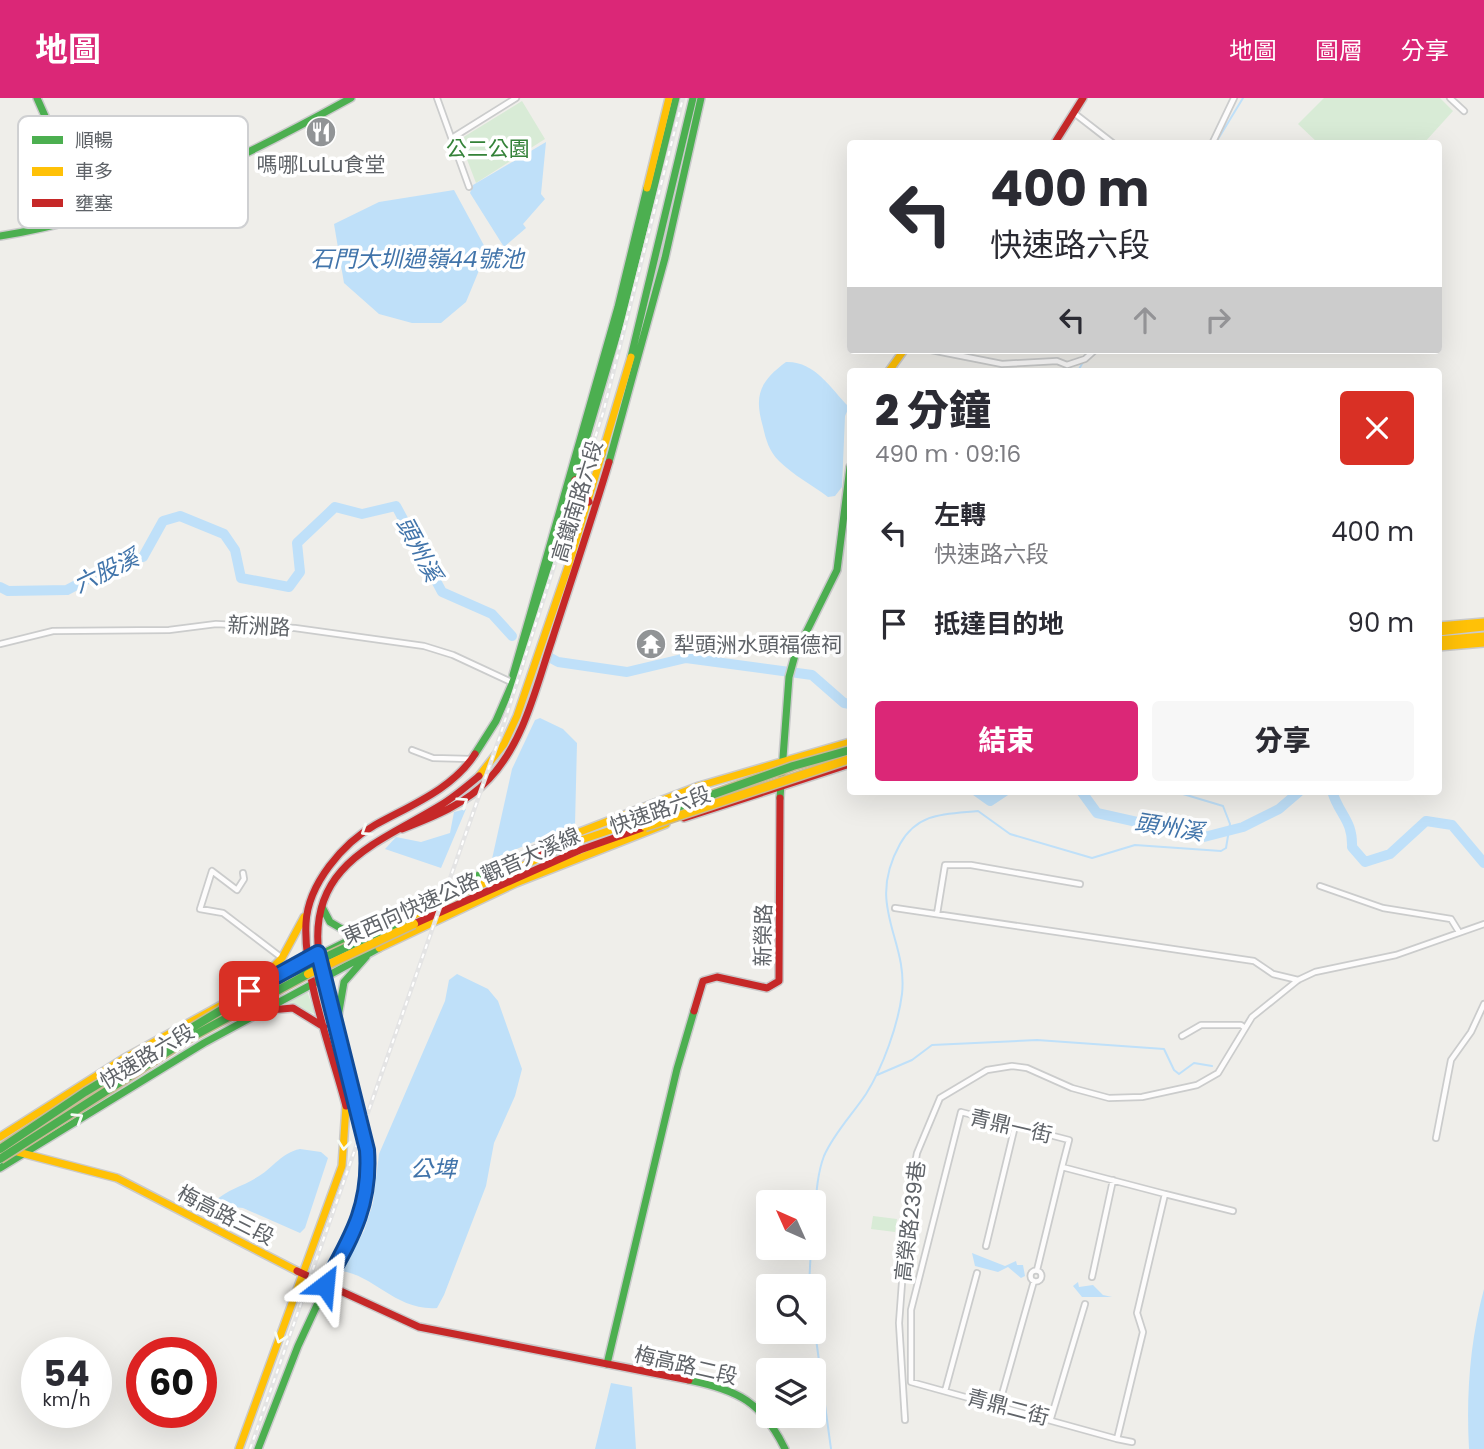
<!DOCTYPE html>
<html lang="zh-TW">
<head>
<meta charset="utf-8">
<style>
	:root { --surface:#fff; --page:#f7f7f7; --text:#2b2b33; --muted:#7c7c81; --accent:#db2777 }
	body { margin:0; font-family:Poppins,"Noto Sans TC",sans-serif; background:var(--page); color:var(--text); height:100vh; display:flex; flex-direction:column; font-size:26px; white-space:nowrap }
	* { box-sizing:border-box; margin:0 }
	p { font-size:23px; color:var(--muted) }
	.icon { flex:none; width:38px; height:38px; fill:none; stroke:currentColor; stroke-width:2; stroke-linecap:round; stroke-linejoin:round }
	.map { position:relative; flex:1; overflow:hidden }
	.sheet { position:absolute; left:847px; top:270px; width:595px; height:427px; display:flex; flex-direction:column; background:var(--surface); border-radius:7px; box-shadow:0 7px 28px #0002 }
	.sheet>* { flex:none }
	.top-card { position:absolute; left:847px; top:42px; width:595px; height:214px; border-radius:7px; box-shadow:0 7px 28px #0002; background:#fff; color:var(--text); overflow:hidden }
	.needle { width:46px; rotate:315deg }
	.fabs { position:absolute; left:756px; top:1092px; display:grid; gap:14px }
	.fabs a { display:grid; place-items:center; width:70px; height:70px; border-radius:7px; background:var(--surface); box-shadow:0 7px 28px #0002; font-size:35px }
	.speed { position:absolute; left:21px; top:1239px; display:flex; gap:14px; font-size:35px; font-weight:700; text-align:center }
	.speed>* { display:grid; place-content:center; width:91px; height:91px; border-radius:50%; background:var(--surface); box-shadow:0 7px 28px #0002; line-height:1 }
	.speed small { font-size:18px; font-weight:400 }
	.speed .limit { border:10px solid #d22; background:#fff; color:#111 }
	.pin { position:absolute; display:grid; place-items:center; width:60px; height:60px; color:#fff; margin:-30px; border-radius:14px; box-shadow:0 4px 10px #0006 }
	.me { position:absolute; width:77px; margin:-38px; rotate:29deg; stroke-linejoin:round; filter:drop-shadow(0 0 5px #0008) }
	.turn { display:flex; align-items:center; gap:24px; height:147px; padding:0 28px; font-size:32px }
	.turn .icon { width:91px; height:91px; stroke-width:2.5 }
	.turn b { display:block; font-size:49px; line-height:60px }
	.lanes { display:flex; align-items:center; height:66px; padding:0 28px; background:#0003; justify-content:center; gap:35px; direction:ltr }
	.lanes .off { opacity:.35 }
	.round { display:grid; place-items:center; flex:none; width:74px; height:74px; border-radius:7px; background:var(--page) }
	.summary { display:flex; align-items:center; justify-content:space-between; height:119px; padding:0 28px }
	h1 { font-size:42px; font-weight:800; line-height:52px }
	.button { display:flex; gap:14px; margin-top:auto; padding:14px 28px }
	.button a { flex:1; height:80px; border-radius:7px; background:var(--accent); color:#fff; font-size:28px; font-weight:800; line-height:80px; text-align:center }
	.button a+a { background:var(--page); color:var(--text) }
	ul { padding:0; list-style:none }
	li { display:flex; align-items:center; gap:21px; height:91px; padding:0 28px }
	li div { flex:1 }
	li b { display:block; font-size:26px }
	li em { font-style:normal }
	header { display:flex; align-items:center; gap:42px; box-sizing:border-box; height:98px; padding:0 35px; background:var(--accent); color:#fff }
	header strong { font-size:33px }
	nav { display:flex; gap:38px; margin-inline-start:auto; font-size:24px }
	.map>svg:first-child { display:block }
	.green { fill:#d8ebd6 }
	.water { fill:#bfe0f9 }
	.lines { fill:none; stroke-linecap:round; stroke-linejoin:round }
	.stream { stroke:#bfe0f9; stroke-width:2 }
	.river { stroke:#bfe0f9; stroke-width:10 }
	.street-casing { stroke:#cbcccc; stroke-width:8 }
	.fast-casing { stroke:#cacacb; stroke-width:10 }
	.slow-casing { stroke:#cacacb; stroke-width:10 }
	.jam-casing { stroke:#cacacb; stroke-width:10 }
	.street { stroke:#fdfcfc; stroke-width:4.5 }
	.fast { stroke:#4caf50; stroke-width:7 }
	.slow { stroke:#ffc107; stroke-width:7 }
	.jam { stroke:#c62828; stroke-width:7 }
	.rail-casing { stroke:#e4e4e4; stroke-width:4.5 }
	.rail { stroke:#fff; stroke-width:2; stroke-dasharray:5; stroke-linecap:butt }
	.fast-bridge-casing { stroke:#c8b996; stroke-width:11; stroke-linecap:butt }
	.slow-bridge-casing { stroke:#c8b996; stroke-width:11; stroke-linecap:butt }
	.fast-bridge { stroke:#4caf50; stroke-width:8 }
	.slow-bridge { stroke:#ffc107; stroke-width:8 }
	.oneway { stroke:#f6fbf6 }
	.route-casing { stroke:#114b97; stroke-width:18 }
	.route { stroke:#1a73e8; stroke-width:12 }
	.labels { text-anchor:middle; dominant-baseline:central; stroke-width:7; stroke-linejoin:round; paint-order:stroke }
	.park-label { font-size:21px; fill:#348238; stroke:#fff }
	.poi-label { font-size:21px; fill:#5f6368; stroke:#fff }
	.street-label { font-size:21px; fill:#5f6368; stroke:#fff }
	.water-label { font-size:23px; font-style:italic; fill:#4174aa; stroke:#fff }
	.key { fill:#fff; stroke:#cfd0d2; stroke-width:2 }
	.key-label { font-size:19px; fill:#5f6368 }
</style>
</head>
<body>
<header>
<strong>地圖</strong>
<nav><a>地圖</a><a>圖層</a><a>分享</a></nav>
</header>
<div class="map">
<svg width="1484" height="1351" viewBox="0 0 1484 1351">
	<rect width="100%" height="100%" fill="#efeeea"/>
	<path class="green" d="M1324,0H1440L1453,13L1424,45H1318L1298,26Z
		M522,3L545,41L476,85L460,43L462,40Z
		M307,893L315,916L287,904Z
		M873,1118L897,1121L895,1134L871,1131Z"/>
	<path class="water" d="M546,44L541,96L545,101L523,126L526,130L504,149L470,95L473,87Z
		M454,92L487,153L466,204L441,225H412L379,216L344,185L334,126L379,104Z
		M786,264C815,263 830,290 849,309L845,318L842,389L835,398L828,399C812,387 793,377 779,363C769,353 766,342 763,329C754,298 759,284 786,264Z
		M540,620L563,631L577,645L575,727L492,761L512,671L535,622Z
		M466,711L441,770L385,751L396,739L421,744L450,735L454,714Z
		M457,876L488,891L498,903L522,971L515,998L494,1045L486,1088L444,1197L437,1210C396,1213 374,1177 341,1173L364,1133L373,1105L379,1056L445,903L449,882Z
		M300,1051L321,1054L328,1060L305,1130L300,1135L243,1110L216,1107L215,1103C228,1091 244,1088 259,1078C274,1069 281,1055 300,1051Z
		M972,1155L1005,1168L1016,1163L1017,1167H1023L1025,1178L1021,1180L1008,1169L998,1174L975,1168Z
		M1078,1184L1079,1189L1093,1187L1103,1197L1112,1199H1082L1073,1188Z
		M1484,1191V1351H1469C1466,1297 1470,1243 1484,1191Z
		M611,1285L632,1289L636,1351H595Z"/>
	<g class="lines">
		<path class="stream" d="M1215,46L1243,0
			M1078,273L1083,264
			M877,977L912,962L932,947L1037,942L1164,951L1174,972L1179,976L1194,965L1212,968
			M814,1126C816,1104 816,1079 824,1058C834,1035 852,1017 866,996C883,969 898,927 902,896C908,840 865,809 900,746C918,714 946,716 978,713L1010,736L1092,760L1135,747L1221,753L1226,750L1230,726L1223,708L1173,693
			M809,1188L811,1150
			M814,1226L831,1351"/>
		<path class="river" d="M0,489L8,493L67,492L114,467L143,459L163,423L180,418L224,436L235,452L241,480L289,489L300,474L297,445L335,409L362,416L396,408L442,494L492,516L512,538
			M549,559L558,564L627,574L686,560L812,577L844,605L850,606
			M976,693L990,703L1005,693
			M1081,693L1097,715L1204,739L1243,729L1279,711L1300,693
			M1332,693C1339,717 1353,722 1352,749L1365,764L1390,756L1426,723L1452,727L1484,765"/>
		<g class="street-casing">
			<path id="street" d="M437,0L469,89
				M1450,0L1464,13
				M1074,15L1114,46
				M452,40L516,0
				M1212,46L1234,0
				M931,252L1002,266L1057,263L1067,267L1085,261L1095,252
				M0,546L53,533L169,532L216,526L295,530L424,548L453,557L511,584
				M412,652L433,660L471,661
				M243,775L244,781L237,792L212,773L200,811L223,815L282,860
				M1320,788L1383,810L1451,821L1459,834
				M895,810L1254,863L1273,876L1298,882
				M937,816L945,767H971L1080,786
				M1182,938L1201,927H1241L1245,930
				M961,1014L1069,1042L1062,1069L1165,1096L1137,1215L1143,1234L1117,1341L911,1284V1212Z
				M1436,1040L1451,962L1471,934L1484,906
				M1165,1096L1233,1113
				M986,1148L1015,1028
				M1037,1172L1062,1069
				M1030.5 1178a5.5 5.5 0 1 1 11 0a5.5 5.5 0 1 1-11 0Z
				M1092,1179L1113,1082
				M945,1293L977,1175
				M999,1307L1034,1183
				M1051,1320L1085,1206
				M905,1322L899,1225L908,1104L917,1055L940,1000L987,972L1012,968L1027,970L1072,990L1109,1000L1142,999L1197,987L1218,975L1252,919L1298,882L1315,874L1396,857L1484,826
				M1117,1341L1132,1344"/>
		</g>
		<g class="fast-casing">
			<path id="fast" d="M37,0L91,122
				M0,138C128,118 239,62 351,0
				M631,259L693,0
				M579,359L602,356
				M609,364L665,160L701,0
				M513,577L618,209L647,90
				M475,656L496,623L518,572L622,219L676,0
				M780,700L789,579L795,557L837,472L850,369
				M322,809L330,824L354,838
				M264,885L513,760
				M338,919L344,884L366,859
				M0,1070L204,945L379,850
				M607,1266L677,971L694,913
				M689,1282C738,1292 762,1304 785,1351
				M258,1351L298,1248L356,1123L366,1091L367,1053L330,898"/>
		</g>
		<g class="slow-casing">
			<path id="slow" d="M647,90L669,0
				M889,273L904,252
				M1438,528L1484,524
				M1438,534L1484,529
				M1438,542L1484,538
				M1438,549L1484,545
				M479,678L504,646L517,618L569,466L631,259
				M533,752L699,688L850,644
				M410,819L575,744L641,722
				M379,850L516,785L666,726
				M249,893L282,860L304,819
				M0,1039L123,961L225,905
				M10,1052L117,1080L297,1173
				M239,1351L342,1068L346,1008"/>
		</g>
		<g class="jam-casing">
			<path id="jam" d="M1054,46L1083,0
				M575,382L589,404
				M684,720L850,666
				M402,731C433,719 466,706 489,681C524,644 536,589 552,542C571,483 591,424 609,364
				M509,761L549,751
				M414,826L580,752L645,729
				M330,898C326,885 321,871 319,857C307,766 379,745 441,707C454,699 467,688 479,678
				M270,912L293,910L324,929
				M694,913L703,883L717,879L767,890L779,883L780,700
				M346,1008C332,954 303,879 306,825C308,786 343,745 375,727C409,708 453,691 475,656
				M297,1173L419,1229L689,1282"/>
		</g>
		<use href="#street" class="street"/>
		<use href="#fast" class="fast"/>
		<use href="#slow" class="slow"/>
		<use href="#jam" class="jam"/>
		<g class="rail-casing">
			<path id="rail" d="M250,1351L500,638L603,315L683,0"/>
		</g>
		<use href="#rail" class="rail"/>
		<g class="fast-bridge-casing">
			<path id="fast-bridge" d="M641,722L793,668L850,652
				M0,1051L85,994L248,896L410,819
				M0,1061L186,942L308,876"/>
		</g>
		<g class="slow-bridge-casing">
			<path id="slow-bridge" d="M645,729L850,661
				M308,876L414,826"/>
		</g>
		<use href="#fast-bridge" class="fast-bridge"/>
		<use href="#slow-bridge" class="slow-bridge"/>
	</g>
	<defs><path id="oneway-chevron" d="M-2-3.5L2.5 0L-2 3.5" fill="none" stroke-width="1.6" stroke-linecap="round" stroke-linejoin="round" transform="scale(1.75)"/></defs>
	<g class="oneway">
		<use href="#oneway-chevron" transform="translate(463 704) rotate(-34)"/>
		<use href="#oneway-chevron" transform="translate(366 733) rotate(147)"/>
		<use href="#oneway-chevron" transform="translate(78 1020) rotate(-32)"/>
		<use href="#oneway-chevron" transform="translate(344 1047) rotate(96)"/>
		<use href="#oneway-chevron" transform="translate(280 1240) rotate(110)"/>
	</g>
	<g class="lines">
		<g class="route-casing">
			<path id="route" d="M249,893L318,855L367,1052C371,1108 351,1140 325,1187"/>
		</g>
		<use href="#route" class="route"/>
	</g>
	<defs>
		<g id="restaurant-disc" transform="scale(1.575)"><circle r="9.5" fill="#919496" stroke="#fff"/><path d="M-5-6h1v4h1v-4h1v4h1v-4h1v5L-1.5 .5V6h-2V.5L-5-1ZM5-6V6H3V1.5H1.5Q1.5-4 5-6Z" fill="#fff"/></g>
		<g id="temple-disc" transform="scale(1.575)"><circle r="9.5" fill="#919496" stroke="#fff"/><path d="M0-6L5-2H3V0L6.5 2.5H4V6H1.5V3h-3V6H-4V2.5H-6.5L-3 0V-2H-5Z" fill="#fff"/></g>
	</defs>
	<g fill-rule="evenodd">
		<use href="#restaurant-disc" x="321" y="34"/>
		<use href="#temple-disc" x="651" y="546"/>
	</g>
	<g class="labels">
		<g class="park-label">
			<text x="488" y="50">公二公園</text>
		</g>
		<g class="poi-label">
			<text x="321" y="66">嗎哪LuLu食堂</text>
			<text x="674" y="546" text-anchor="start">犁頭洲水頭福德祠</text>
		</g>
		<g class="street-label">
			<text transform="translate(577 403) rotate(-73)">高鐵南路六段</text>
			<text transform="translate(259 528) rotate(3)">新洲路</text>
			<text transform="translate(660 712) rotate(-19)">快速路六段</text>
			<text transform="translate(461 788) rotate(-24)">東西向快速公路 觀音大溪線</text>
			<text transform="translate(763 837) rotate(-89)">新榮路</text>
			<text transform="translate(147 958) rotate(-31)">快速路六段</text>
			<text transform="translate(1011 1028) rotate(13)">青鼎一街</text>
			<text transform="translate(226 1117) rotate(27)">梅高路三段</text>
			<text transform="translate(910 1123) rotate(-83)">高榮路239巷</text>
			<text transform="translate(686 1267) rotate(13)">梅高路二段</text>
			<text transform="translate(1008 1309) rotate(15)">青鼎二街</text>
		</g>
		<g class="water-label">
			<text x="417" y="161">石門大圳過嶺44號池</text>
			<text transform="translate(419 451) rotate(62)">頭州溪</text>
			<text transform="translate(106 473) rotate(-26)">六股溪</text>
			<text transform="translate(1169 729) rotate(9)">頭州溪</text>
			<text x="433" y="1071">公埤</text>
		</g>
	</g>
	<rect x="18" y="18" width="230" height="112" rx="10" class="key"/>
	<rect x="32" y="38" width="31" height="8" fill="#4caf50"/>
	<rect x="32" y="69" width="31" height="9" fill="#ffc107"/>
	<rect x="32" y="101" width="31" height="8" fill="#c62828"/>
	<g class="key-label">
		<text x="75" y="49">順暢</text>
		<text x="75" y="80">車多</text>
		<text x="75" y="112">壅塞</text>
	</g>
</svg>
<div class="fabs">
<a><svg class="needle" viewBox="-14 -14 28 28"><path d="M0-13l5 13h-10z" fill="#e53935"/><path d="M0 13l5-13h-10z" fill="#7c7c81"/></svg></a>
<a><svg class="icon" aria-label="search" viewBox="0 0 24 24"><circle cx="10" cy="10" r="6"/><path d="M15 15l6 6"/></svg></a>
<a><svg class="icon" aria-label="layers" viewBox="0 0 24 24"><path d="M12 4l9 5-9 5-9-5zM3 14l9 5 9-5"/></svg></a>
</div>
<div class="speed"><div>54<small>km/h</small></div><div class="limit">60</div></div>
<div class="pin" style="left:249px;top:893px;background:#d93025"><svg class="icon" aria-label="arrive" viewBox="0 0 24 24"><path d="M6 21V4h12l-3 4 3 4H6"/></svg></div>
<svg class="me" style="left:325px;top:1187px" viewBox="-20 -20 40 40"><path d="M0-17L14 15 0 8-14 15z" fill="#1a73e8" stroke="#fff" stroke-width="4"/></svg>
<div class="top-card">
<div class="turn"><svg class="icon" aria-label="left" viewBox="0 0 24 24"><path d="M17 20v-9H6M10 6l-5 5 5 5"/></svg><div><b>400 m</b>快速路六段</div></div>
<div class="lanes"><svg class="icon" aria-label="left" viewBox="0 0 24 24"><path d="M17 20v-9H6M10 6l-5 5 5 5"/></svg><svg class="icon off" aria-label="ahead" viewBox="0 0 24 24"><path d="M12 20V5M6 11l6-6 6 6"/></svg><svg class="icon off" aria-label="right" viewBox="0 0 24 24"><path d="M7 20v-9h11M14 6l5 5-5 5"/></svg></div>
</div>
<section class="sheet">
<div class="summary"><div><h1>2 分鐘</h1><p>490 m · 09:16</p></div><a class="round" style="background:#d93025;color:#fff"><svg class="icon" aria-label="close" viewBox="0 0 24 24"><path d="M6 6l12 12M18 6L6 18"/></svg></a></div>
<ul>
<li><svg class="icon" aria-label="left" viewBox="0 0 24 24"><path d="M17 20v-9H6M10 6l-5 5 5 5"/></svg><div><b>左轉</b><p>快速路六段</p></div><em>400 m</em></li>
<li><svg class="icon" aria-label="arrive" viewBox="0 0 24 24"><path d="M6 21V4h12l-3 4 3 4H6"/></svg><div><b>抵達目的地</b></div><em>90 m</em></li>
</ul>
<div class="button"><a>結束</a><a>分享</a></div>
</section>
</div>
</body>
</html>
